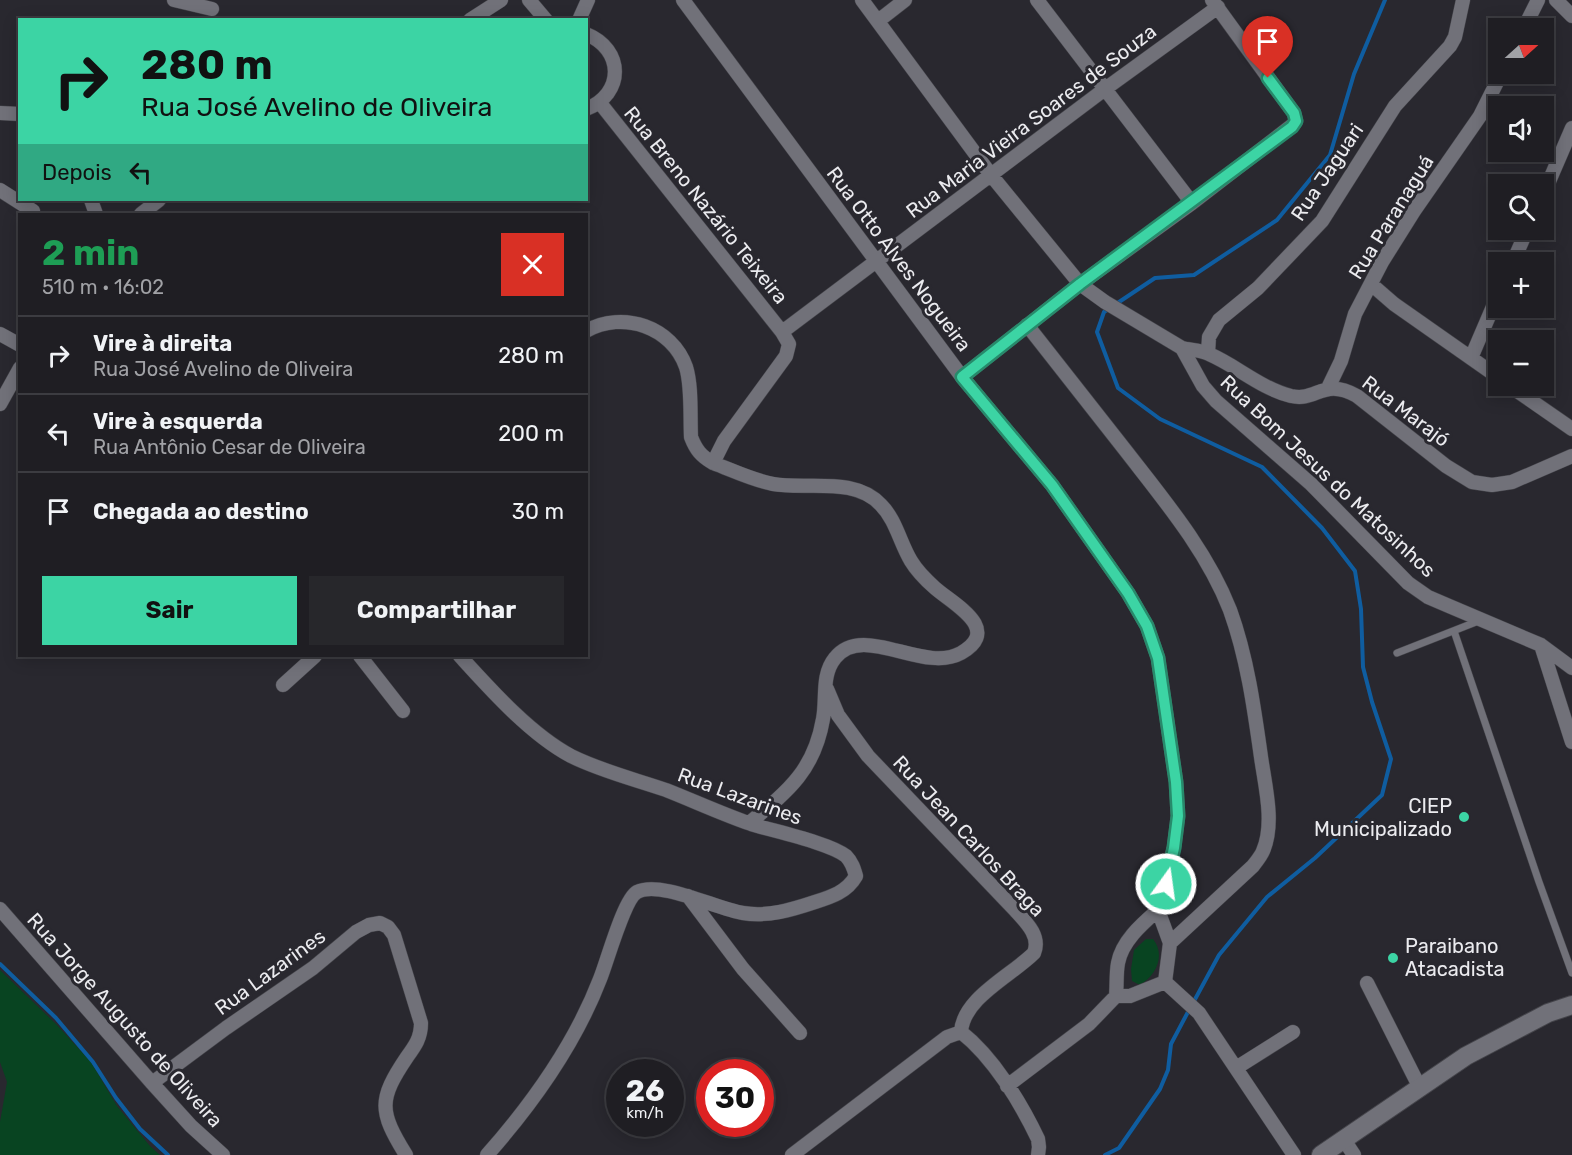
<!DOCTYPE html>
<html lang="pt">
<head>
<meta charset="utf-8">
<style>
	:root { --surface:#1f1e23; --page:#27272b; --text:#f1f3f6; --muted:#a1a2a6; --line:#3c3c41; --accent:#3cd4a4 }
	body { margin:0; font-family:Rubik,sans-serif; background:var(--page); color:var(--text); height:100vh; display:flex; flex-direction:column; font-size:22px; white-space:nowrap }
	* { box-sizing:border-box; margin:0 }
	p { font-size:20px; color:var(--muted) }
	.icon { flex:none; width:33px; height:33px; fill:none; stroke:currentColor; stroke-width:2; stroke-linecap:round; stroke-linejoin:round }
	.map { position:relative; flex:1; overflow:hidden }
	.panel { position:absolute; left:18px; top:213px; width:570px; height:444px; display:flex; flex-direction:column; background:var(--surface); border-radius:0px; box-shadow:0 3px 15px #0003,0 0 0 2px var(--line) }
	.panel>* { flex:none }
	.banner { position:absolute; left:18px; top:18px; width:570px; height:183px; border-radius:0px; box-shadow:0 3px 15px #0003,0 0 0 2px var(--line); background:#3cd4a4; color:#111; overflow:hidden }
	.needle { width:39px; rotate:69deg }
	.controls { position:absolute; left:1488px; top:18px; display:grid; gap:12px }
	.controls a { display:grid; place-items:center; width:66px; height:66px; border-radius:0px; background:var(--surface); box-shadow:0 3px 15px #0003,0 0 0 2px var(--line); font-size:30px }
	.speed { position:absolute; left:606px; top:1059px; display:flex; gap:12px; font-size:30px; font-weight:700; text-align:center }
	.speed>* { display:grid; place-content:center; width:78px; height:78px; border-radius:50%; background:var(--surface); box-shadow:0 3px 15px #0003,0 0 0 2px var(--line); line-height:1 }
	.speed small { font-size:15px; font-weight:400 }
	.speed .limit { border:9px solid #d22; background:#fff; color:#111 }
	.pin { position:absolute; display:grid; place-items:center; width:51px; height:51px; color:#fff; margin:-62px -26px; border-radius:50% 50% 50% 0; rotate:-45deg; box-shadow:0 0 6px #0007 }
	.pin .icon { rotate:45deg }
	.me { position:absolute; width:66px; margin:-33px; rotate:14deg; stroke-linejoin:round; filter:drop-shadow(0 0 4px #0008) }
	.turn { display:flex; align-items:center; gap:21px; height:126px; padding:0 24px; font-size:27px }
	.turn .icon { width:78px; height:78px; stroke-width:2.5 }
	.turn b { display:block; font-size:42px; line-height:51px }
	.then { display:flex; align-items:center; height:57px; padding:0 24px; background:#0003; gap:12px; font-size:22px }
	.round { display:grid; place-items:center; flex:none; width:63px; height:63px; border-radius:0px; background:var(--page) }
	.overview { display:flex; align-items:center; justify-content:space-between; height:102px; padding:0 24px }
	h1 { font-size:36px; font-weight:700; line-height:45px; color:#1e9e55 }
	.cta { display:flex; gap:12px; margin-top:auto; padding:12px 24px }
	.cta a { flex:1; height:69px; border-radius:0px; background:var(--accent); color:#111; font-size:24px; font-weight:700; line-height:69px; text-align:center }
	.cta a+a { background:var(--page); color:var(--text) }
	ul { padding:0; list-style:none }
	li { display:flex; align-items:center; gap:18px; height:78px; padding:0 24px; border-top:2px solid var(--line) }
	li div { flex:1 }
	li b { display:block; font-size:22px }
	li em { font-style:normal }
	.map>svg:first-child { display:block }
	.green { fill:#084421 }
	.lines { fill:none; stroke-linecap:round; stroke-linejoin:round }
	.stream { stroke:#0f5da0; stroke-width:4 }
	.lane-casing { stroke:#45454b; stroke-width:8 }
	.street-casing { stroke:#45454b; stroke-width:15 }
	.secondary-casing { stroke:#45454b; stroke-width:20 }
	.lane { stroke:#717179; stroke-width:7 }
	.street { stroke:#717179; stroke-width:14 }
	.secondary { stroke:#717179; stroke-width:18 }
	.route-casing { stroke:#278a6b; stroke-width:15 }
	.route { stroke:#3cd4a4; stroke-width:10 }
	.poi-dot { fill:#3cd4a4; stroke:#29282f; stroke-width:2 }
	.labels { text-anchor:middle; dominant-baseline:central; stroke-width:6; stroke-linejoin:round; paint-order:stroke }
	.street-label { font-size:20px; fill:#ebebef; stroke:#29282f }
	.poi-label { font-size:20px; fill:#ebebef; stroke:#29282f; text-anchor:end }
</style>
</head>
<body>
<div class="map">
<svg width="1572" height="1155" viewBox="0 0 1572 1155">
	<rect width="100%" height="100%" fill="#29282f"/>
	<path class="green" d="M1146,939H1153C1166,955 1156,976 1140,985L1132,981L1131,969L1134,950Z
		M0,970L56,1024L91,1062L117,1106L150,1146L160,1155H0V1122L7,1082L0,1062Z"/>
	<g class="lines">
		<path class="stream" d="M1116,304L1155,278L1194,275L1277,220L1330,155L1354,74L1385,0
			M1110,308L1104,312L1097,332L1118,388L1160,419L1262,467L1322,528L1355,571L1361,609L1363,667L1372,702L1391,759L1382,795L1315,858L1267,897L1219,955L1193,1003
			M0,964L56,1018L93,1062L116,1098L140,1129L168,1155
			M1105,1155L1119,1148L1160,1089L1168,1070L1171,1044L1189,1010"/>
		<g class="lane-casing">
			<path id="lane" d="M1454,631L1539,882L1572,973
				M1397,653L1481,620"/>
		</g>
		<g class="street-casing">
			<path id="street" d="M174,0L212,9
				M529,0L546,20
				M683,0L962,377L1052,485L1128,593L1147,626L1158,658L1176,782L1178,816L1174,847L1158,910
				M862,0L991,175L1080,284L1105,302L1182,348L1203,386L1216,401L1311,484L1408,583L1428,597L1449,606L1541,645L1572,668
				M1037,0L1192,203
				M1556,0L1572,16
				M470,20L501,0
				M579,20L588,0
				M878,21L905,0
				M1524,28L1538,0
				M586,34C624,49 625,94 586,109
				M600,103L782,332L789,344L786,356L724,441L713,463C732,470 752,480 773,484C807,490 855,476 881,505C896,520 900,543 911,561C917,571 926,580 935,588C953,604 1003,629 961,653C923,674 863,622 835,658C821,675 827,699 823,719C814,771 788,791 749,823
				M0,113L20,114
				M0,190L33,211
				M1544,193L1572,128
				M91,200L96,214
				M141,214L159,200
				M1513,262L1527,230
				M1371,284L1394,304L1498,377
				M1027,325C1060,367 1093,409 1126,451C1164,500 1207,551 1230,610C1247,657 1254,707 1261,757C1265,786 1275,823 1263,851C1261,856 1256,862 1253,866L1170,943
				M586,331C623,310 672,327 686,367C692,386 690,416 691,437C696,450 701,456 713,463
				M782,332L1105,89L1218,7
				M0,334L20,345
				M1182,348C1190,350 1201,350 1209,354C1237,366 1260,388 1291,396C1317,402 1323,377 1357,396L1446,466L1472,482L1492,485L1512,482L1572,456
				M1208,353L1209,337L1219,320L1258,288L1322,221L1395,106L1450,46L1455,37L1463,0
				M1471,358L1498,295
				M962,377L1080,284L1192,203L1294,124L1296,121L1294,113L1212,0
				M1510,386L1572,429
				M1328,388L1341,361L1355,314L1382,262L1414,211L1480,116L1501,74
				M0,404L20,368
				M1541,645L1572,742
				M360,656L403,711
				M460,656C491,690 530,734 571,756C601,771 634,779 666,790C694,801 722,814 751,824C773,831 830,843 846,856C852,862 854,869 856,876C847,892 831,897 815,902C791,910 768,917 743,913C717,909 660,880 637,892C624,899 607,962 600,979C575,1044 533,1103 487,1155
				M283,685L315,656
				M827,689L838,715L868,756L1015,910C1026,922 1041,936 1034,953C1011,976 963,998 961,1032
				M688,896L743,969L800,1033
				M0,909L152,1083L191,1126L223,1155
				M1158,910C1142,924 1122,941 1118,963C1116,974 1117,985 1116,996H1130L1165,982
				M1158,910L1170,943L1165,982
				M1165,982L1199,1013L1294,1155
				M1367,983L1420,1088
				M961,1032C993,1057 1021,1103 1038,1139L1039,1147L1038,1155
				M1236,1068L1293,1032
				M152,1083L226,1028L313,968L356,932L369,925L380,923L388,927L394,935L421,1023C421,1038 415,1046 407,1057C378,1100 379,1111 406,1155
				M1007,1086L1089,1024L1116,996
				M1344,1140L1354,1155
				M792,1155L947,1037L961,1032"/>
		</g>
		<g class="secondary-casing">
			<path id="secondary" d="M1321,1155L1466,1056L1548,1013L1572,1005"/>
		</g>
		<use href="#lane" class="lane"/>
		<use href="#street" class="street"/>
		<use href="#secondary" class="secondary"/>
	</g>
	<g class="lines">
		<g class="route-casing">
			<path id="route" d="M1166,884L1174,848L1178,816L1176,782L1158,658L1147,626L1128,593L1052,485L962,377L1080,284L1292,127L1296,121L1294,113L1268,78"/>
		</g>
		<use href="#route" class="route"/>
	</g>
	<g class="poi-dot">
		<circle cx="1464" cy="817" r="6"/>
		<circle cx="1393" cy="958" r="6"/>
	</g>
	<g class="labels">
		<g class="street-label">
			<text transform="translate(1031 121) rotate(-37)">Rua Maria Vieira Soares de Souza</text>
			<text transform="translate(1327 172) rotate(-56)">Rua Jaguari</text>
			<text transform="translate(706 205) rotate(51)">Rua Breno Nazário Teixeira</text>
			<text transform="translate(1391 217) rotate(-58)">Rua Paranaguá</text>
			<text transform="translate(899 259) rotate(53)">Rua Otto Alves Nogueira</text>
			<text transform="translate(1406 411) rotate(37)">Rua Marajó</text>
			<text transform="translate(1328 476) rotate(43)">Rua Bom Jesus do Matosinhos</text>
			<text transform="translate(740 796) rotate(20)">Rua Lazarines</text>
			<text transform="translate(969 836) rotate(47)">Rua Jean Carlos Braga</text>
			<text transform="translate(270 972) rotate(-36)">Rua Lazarines</text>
			<text transform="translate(125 1020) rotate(48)">Rua Jorge Augusto de Oliveira</text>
		</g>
		<g class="poi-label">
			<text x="1452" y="806">CIEP<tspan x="1452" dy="23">Municipalizado</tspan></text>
			<text x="1405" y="946" text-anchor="start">Paraibano<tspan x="1405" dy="23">Atacadista</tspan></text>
		</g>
	</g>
</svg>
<div class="controls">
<a><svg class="needle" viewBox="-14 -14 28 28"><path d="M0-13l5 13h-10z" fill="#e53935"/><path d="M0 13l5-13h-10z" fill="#a1a2a6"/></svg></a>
<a><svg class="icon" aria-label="sound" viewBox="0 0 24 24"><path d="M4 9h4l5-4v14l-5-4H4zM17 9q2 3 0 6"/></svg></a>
<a><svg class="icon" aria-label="search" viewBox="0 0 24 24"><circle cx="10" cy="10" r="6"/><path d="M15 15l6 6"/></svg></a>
<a>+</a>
<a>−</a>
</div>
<div class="speed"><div>26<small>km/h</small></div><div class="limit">30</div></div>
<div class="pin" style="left:1268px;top:78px;background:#d93025"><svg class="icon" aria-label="arrive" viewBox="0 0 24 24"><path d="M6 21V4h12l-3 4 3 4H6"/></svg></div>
<svg class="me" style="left:1166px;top:884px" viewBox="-20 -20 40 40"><circle r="17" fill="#3cd4a4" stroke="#fff" stroke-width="3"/><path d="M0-11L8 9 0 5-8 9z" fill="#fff"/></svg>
<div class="banner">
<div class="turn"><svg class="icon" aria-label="right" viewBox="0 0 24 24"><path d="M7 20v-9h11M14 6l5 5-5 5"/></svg><div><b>280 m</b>Rua José Avelino de Oliveira</div></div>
<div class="then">Depois<svg class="icon" aria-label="left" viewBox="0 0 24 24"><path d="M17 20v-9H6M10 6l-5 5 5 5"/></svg></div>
</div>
<section class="panel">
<div class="overview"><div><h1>2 min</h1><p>510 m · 16:02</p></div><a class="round" style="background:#d93025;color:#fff"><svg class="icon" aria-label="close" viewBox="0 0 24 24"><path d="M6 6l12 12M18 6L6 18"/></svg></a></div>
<ul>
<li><svg class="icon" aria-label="right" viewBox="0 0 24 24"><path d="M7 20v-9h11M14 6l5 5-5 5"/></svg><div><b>Vire à direita</b><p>Rua José Avelino de Oliveira</p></div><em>280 m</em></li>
<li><svg class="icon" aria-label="left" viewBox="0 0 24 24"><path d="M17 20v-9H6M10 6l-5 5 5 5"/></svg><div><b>Vire à esquerda</b><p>Rua Antônio Cesar de Oliveira</p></div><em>200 m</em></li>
<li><svg class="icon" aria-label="arrive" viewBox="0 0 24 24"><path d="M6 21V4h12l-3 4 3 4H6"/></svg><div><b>Chegada ao destino</b></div><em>30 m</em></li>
</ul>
<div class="cta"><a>Sair</a><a>Compartilhar</a></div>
</section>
</div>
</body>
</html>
